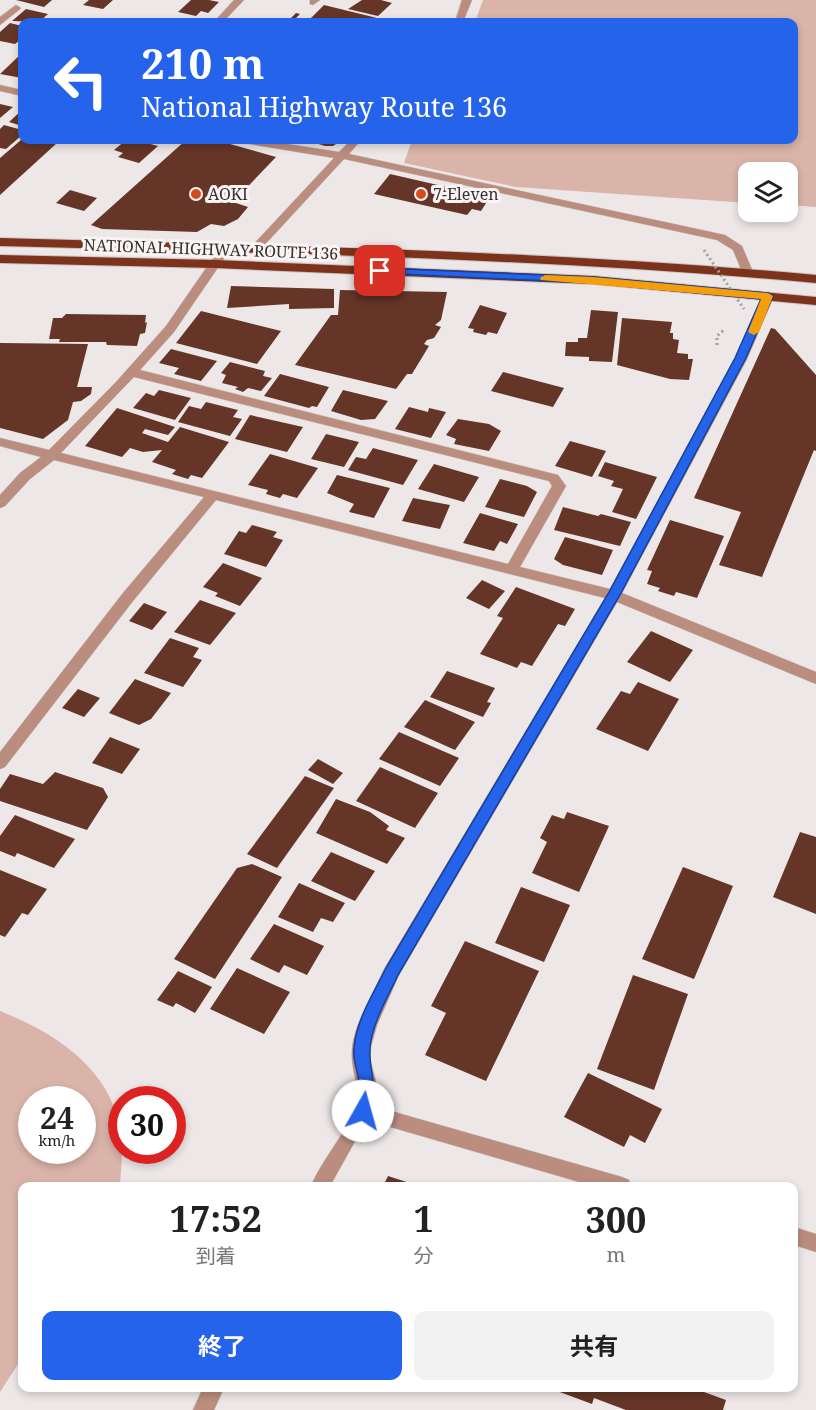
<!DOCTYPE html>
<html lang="ja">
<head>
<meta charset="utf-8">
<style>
	:root { --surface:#fff; --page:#f2f2f2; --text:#222; --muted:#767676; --accent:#2563eb }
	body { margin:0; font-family:"Noto Serif","Noto Sans JP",serif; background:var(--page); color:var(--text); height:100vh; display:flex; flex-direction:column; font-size:22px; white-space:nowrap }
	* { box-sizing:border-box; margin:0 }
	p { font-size:20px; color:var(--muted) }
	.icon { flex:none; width:33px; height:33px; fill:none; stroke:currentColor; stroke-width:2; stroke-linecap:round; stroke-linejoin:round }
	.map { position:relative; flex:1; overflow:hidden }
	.details { position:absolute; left:18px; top:1182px; width:780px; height:210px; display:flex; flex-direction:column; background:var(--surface); border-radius:12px; box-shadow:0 3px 9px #0003 }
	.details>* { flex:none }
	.top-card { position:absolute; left:18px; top:18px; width:780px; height:126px; border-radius:12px; box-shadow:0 3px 9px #0003; background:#2563eb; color:#fff; overflow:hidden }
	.controls { position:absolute; left:738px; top:162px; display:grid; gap:12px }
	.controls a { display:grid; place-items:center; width:60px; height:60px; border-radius:12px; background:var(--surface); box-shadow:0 3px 9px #0003; font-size:30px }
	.speed { position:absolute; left:18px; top:1086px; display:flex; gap:12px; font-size:30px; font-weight:700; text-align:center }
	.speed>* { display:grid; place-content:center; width:78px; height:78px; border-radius:50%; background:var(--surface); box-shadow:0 3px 9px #0003; line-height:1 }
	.speed small { font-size:15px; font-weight:400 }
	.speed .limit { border:9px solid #d22; background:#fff; color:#111 }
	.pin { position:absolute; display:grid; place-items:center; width:51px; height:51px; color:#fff; margin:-26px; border-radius:12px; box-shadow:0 3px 9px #0006 }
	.me { position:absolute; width:66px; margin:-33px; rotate:7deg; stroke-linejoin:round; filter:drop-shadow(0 0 4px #0008) }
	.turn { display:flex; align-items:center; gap:21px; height:126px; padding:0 24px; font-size:27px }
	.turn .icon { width:78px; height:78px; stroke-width:2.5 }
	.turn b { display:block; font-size:42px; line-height:51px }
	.eta { display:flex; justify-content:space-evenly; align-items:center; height:102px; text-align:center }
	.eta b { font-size:36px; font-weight:700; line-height:42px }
	.action { display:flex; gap:12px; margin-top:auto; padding:12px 24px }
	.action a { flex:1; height:69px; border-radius:12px; background:var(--accent); color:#fff; font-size:24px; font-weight:700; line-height:69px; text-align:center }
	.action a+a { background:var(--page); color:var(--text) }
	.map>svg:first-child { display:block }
	.green { fill:#dab4a9; fill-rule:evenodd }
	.building { fill:#653627 }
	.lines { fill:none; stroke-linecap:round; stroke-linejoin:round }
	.service-casing { stroke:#c8c4c3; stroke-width:1 }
	.minor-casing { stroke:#c8c4c3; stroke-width:1 }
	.tertiary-casing { stroke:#c8c4c3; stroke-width:1 }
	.trunk-casing { stroke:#c8c4c3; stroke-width:2 }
	.path { stroke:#a29e9d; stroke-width:3; stroke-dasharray:2 3; stroke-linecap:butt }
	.service { fill:#bb8d7f; fill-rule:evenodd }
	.minor { fill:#bb8d7f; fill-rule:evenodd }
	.tertiary { fill:#bb8d7f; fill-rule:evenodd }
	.trunk { fill:#7c321b; fill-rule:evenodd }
	.path-bridge { stroke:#a29e9d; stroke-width:3; stroke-dasharray:2 3; stroke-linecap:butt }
	.route { fill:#2563eb; stroke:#184099; stroke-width:1.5 }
	.slow { fill:#f59e0b }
	.poi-dot { fill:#d34c1d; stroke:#faf5f4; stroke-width:2 }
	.labels { text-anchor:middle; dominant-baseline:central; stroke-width:6; stroke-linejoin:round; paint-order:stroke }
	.far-poi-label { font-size:16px; fill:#343231; stroke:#faf5f4; text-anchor:start }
	.far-street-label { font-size:16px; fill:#343231; stroke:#faf5f4 }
</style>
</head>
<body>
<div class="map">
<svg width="816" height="1410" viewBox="0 0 816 1410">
	<rect width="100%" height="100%" fill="#ede8e7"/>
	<path class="green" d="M483,0H816V207L788,205V172H748V203L516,187L404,163L412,140H794V22H475Z
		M0,1011C54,1032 108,1067 120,1127C124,1147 121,1167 120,1186H22V1358L0,1392ZM32,1100H82V1150H32Z"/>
	<path class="building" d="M16,0H52L44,7Z
		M89,0H113L103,9L83,5Z
		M191,0H209L219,2L208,13L201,11L196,16L178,12Z
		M362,0H381L392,3L378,16L348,9Z
		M324,5L377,18L373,22H299L289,20L296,13L300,14L296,18L308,21Z
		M26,9L48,14L39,22L12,21Z
		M10,23L22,26V38L15,44L0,41V32Z
		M22,53V78L0,74Z
		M0,104L13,107L0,118Z
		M22,110V126L9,122Z
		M4,125L22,130V135L6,149L0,148V129Z
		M21,140H43L57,143L0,195V158Z
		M126,140H135L158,146L139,163L118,157L123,153L114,150Z
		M186,140L230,144L276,157L233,202L248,207L238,219L224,226L211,224L197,232L102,229L91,225Z
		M306,140H342L333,146H325Z
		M390,174L490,197L481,211L472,209L467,215L374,194Z
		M70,190L97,198L84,211L56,203Z
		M231,286L334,289V308L289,309V304L227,308Z
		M340,290L447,292L441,320L435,325L441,327L434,338L427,340L424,344L429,346L412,374H407L396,389L295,365L331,315H338Z
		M480,305L507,313L497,334L488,332L486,335L473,332L474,329L468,328Z
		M591,310L618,312L612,362L589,361V357L565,356L566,342H578V338H587Z
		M201,311L281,331L257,364L176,343Z
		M66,314L146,315L145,323L147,322L145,333L140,334L137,346L107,345L106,342H59L60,339H49L53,318H62Z
		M622,318L672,322L670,333H673V339L679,340L677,353L688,354V359H693L689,380L670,379L617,365Z
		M771,328L775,329L816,375V451L814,450L762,577L719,565L741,512L694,498Z
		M0,343L88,344L77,387H92L91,394L81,401L73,402L68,420L43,439L0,428Z
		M171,349L217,361L201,381L174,374L179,368L159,363Z
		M230,362L265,371L263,376L272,378L261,391L248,388L243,392L235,389L238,387L222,383L226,375L221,373Z
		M503,372L564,388L553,407L491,391Z
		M280,374L329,387L317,407L312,406L309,408L264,396Z
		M159,390L191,398L175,420L133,408L146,393L154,396Z
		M343,390L388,401L375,419L361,420L331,411Z
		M206,402L238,410L233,417L242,419L230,436L178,422L189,406L201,409Z
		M409,407L428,412L429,408L446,412L431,438L395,429Z
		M117,408L175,427L168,435L145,429L142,433L168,442L180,427L229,442L202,478L191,475L188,479L172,474L176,470L152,462L162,450L143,452L130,448L122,457L85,446Z
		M250,415L303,427L287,452L235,439Z
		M458,419L489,424L501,431L489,451L454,444L456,439L446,435Z
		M326,434L359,442L344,467L311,459Z
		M570,441L606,451L592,477L555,466Z
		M373,448L418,460L403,485L348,470L356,457L366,459Z
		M270,454L318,468L297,498L283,494L280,498L266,494L268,490L248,485Z
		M605,462L657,477L636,519L612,512L623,489L611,486L614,481L598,476Z
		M434,464L479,477L464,502L418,489Z
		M337,475L390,488L374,518L349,512L354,504L327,493Z
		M500,479L527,486L537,492L524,517L485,507Z
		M413,498L450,505L440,529L402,521Z
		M563,507L598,516L601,514L631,522L620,546L554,530Z
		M480,513L518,524L507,544L500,541L494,551L463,543Z
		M670,520L724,536L697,598L676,592L674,596L658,591L660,588L647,584L652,571L647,570Z
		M252,525L277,532L273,537L283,540L266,567L224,554L239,531L246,533Z
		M565,537L613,550L602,575L563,565L554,559Z
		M223,563L262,578L240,606L215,596L218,593L203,587Z
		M482,580L505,591L489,609L466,598Z
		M516,587L575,609L565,626L558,624L532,666L521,662L517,668L480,654L503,618L497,616Z
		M200,600L236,613L210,645L174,632Z
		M144,603L167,612L152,630L129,621Z
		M651,631L693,650L670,682L627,662Z
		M170,638L199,648L193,657L202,660L183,687L144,673Z
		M447,671L495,688L487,702L491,703L483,717L430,697Z
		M135,679L171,693L151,719L139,725L109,713Z
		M638,682L679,699L648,751L596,729L621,691L630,694Z
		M78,689L100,698L84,717L62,708Z
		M425,700L475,722L455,750L404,727Z
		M399,732L459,758L440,786L379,759Z
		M110,737L140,749L122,774L92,763Z
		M318,759L343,773L333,784L308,770Z
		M380,767L438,793L415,828L356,801Z
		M55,772L103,788L108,797L87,830L0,801V789L10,774L43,784Z
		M305,776L334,788L277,868L247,854Z
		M336,799L370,812L389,826L386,830L405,838L387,864L316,833Z
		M567,812L609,826L579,892L532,873L547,842L540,838L552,815L564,819Z
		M15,815L75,839L54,868L17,853L15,857L0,851V836Z
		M800,832L816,837V914L773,897Z
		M331,852L375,871L355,901L311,881Z
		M252,864L282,877L215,979L174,959L237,868Z
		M683,867L733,886L694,979L642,959Z
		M0,870L47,889L28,915L22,913L5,937L0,935Z
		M299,883L345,903L333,922L321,918L313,932L278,917Z
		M521,887L570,905L544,962L495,943Z
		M274,924L324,946L307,975L284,965L279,973L250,959Z
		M465,941L539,971L486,1081L425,1055L446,1013L431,1006Z
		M237,968L290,992L264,1034L210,1009Z
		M178,971L212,987L195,1013L176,1003L173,1007L157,1000Z
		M633,975L688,994L654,1090L597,1069Z
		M588,1073L662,1109L645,1143L630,1135L624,1147L564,1117Z
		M388,1176L419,1186H383Z
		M549,1388H693L726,1400L723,1410H626L594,1398L592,1404Z"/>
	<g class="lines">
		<g class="service-casing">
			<path id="service" d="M310,0H320L313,5L310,4Z
				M16,5L21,8L19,10L0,25V17Z"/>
		</g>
		<g class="minor-casing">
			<path id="minor" d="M234,0H244L223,22H214Z
				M462,0H472L463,22H455Z
				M0,85L22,90V96L0,91Z
				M239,140H261L339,152L351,140H361L349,154L725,235L742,246L753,272L751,274H743L733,250L717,240L344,159L259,251H251V247L334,158L244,143Z
				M226,244L232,247L174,332L140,370L558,475L566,486L520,567L610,589L735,359L762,296L768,292L772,293L774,296L747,359L622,593L816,672V684L617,602L399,975L377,1025L371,1046L370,1059L376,1082L372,1111L330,1186H311C321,1161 347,1132 354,1109C361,1087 353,1077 352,1058C350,1029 372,997 383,971L605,598L216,500L133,601L5,767L0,769V752L123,593L204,497L54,460L30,479L5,506L0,508V495L20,473L41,457L0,446V438L49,450L116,382L166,326L222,245ZM134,377L549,481L552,486L508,564L61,453Z
				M203,1388H224L214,1410H193Z"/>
		</g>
		<g class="tertiary-casing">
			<path id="tertiary" d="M363,1103L622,1177L629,1180L631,1186H593L363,1119L357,1117L354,1111L357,1105Z
				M794,1227L816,1234V1252L794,1245Z"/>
		</g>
		<g class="trunk-casing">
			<path id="trunk" d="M0,238C272,246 545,250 816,275V283C545,258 272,253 0,246Z
				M0,255L215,260L593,276L816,297V305L593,284L215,268L0,263Z"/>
		</g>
		<path class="path" d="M717,345V336L725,329"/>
		<use href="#service" class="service"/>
		<use href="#minor" class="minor"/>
		<use href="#tertiary" class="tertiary"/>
		<use href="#trunk" class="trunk"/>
		<path class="path-bridge" d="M704,250L744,309"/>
	</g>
	<path class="route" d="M380,268L593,277L768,293L773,296L746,358L620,595L398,975C388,997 372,1023 370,1048C368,1073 381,1090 369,1117L363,1119L358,1117C353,1107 358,1095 359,1085C359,1072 352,1061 354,1048C356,1020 375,991 387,966L608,594L735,358L761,299L593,283L377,273L375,271Z"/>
	<path class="slow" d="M545,275L593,277L768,293L773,296L759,332L754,335L748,332L761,299L541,280L540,278Z"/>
	<g class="poi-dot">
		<circle cx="196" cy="194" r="6"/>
		<circle cx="421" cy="194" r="6"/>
	</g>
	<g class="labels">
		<g class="far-poi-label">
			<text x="208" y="194">AOKI</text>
			<text x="433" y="194">7-Eleven</text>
		</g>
		<g class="far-street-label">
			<text transform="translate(211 249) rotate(2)">NATIONAL HIGHWAY ROUTE 136</text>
		</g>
	</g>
</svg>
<div class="controls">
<a><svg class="icon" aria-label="layers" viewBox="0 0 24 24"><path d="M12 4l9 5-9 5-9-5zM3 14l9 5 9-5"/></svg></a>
</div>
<div class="speed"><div>24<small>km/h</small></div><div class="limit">30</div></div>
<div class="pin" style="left:380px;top:271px;background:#d93025"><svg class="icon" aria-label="arrive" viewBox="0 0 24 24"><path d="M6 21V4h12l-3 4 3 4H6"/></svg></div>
<svg class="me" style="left:363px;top:1111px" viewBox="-20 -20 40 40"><circle r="19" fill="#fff"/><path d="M0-13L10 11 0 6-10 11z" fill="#2563eb"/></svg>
<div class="top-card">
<div class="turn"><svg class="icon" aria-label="left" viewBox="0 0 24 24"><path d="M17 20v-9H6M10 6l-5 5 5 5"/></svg><div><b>210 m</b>National Highway Route 136</div></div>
</div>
<section class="details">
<div class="eta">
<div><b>17:52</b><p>到着</p></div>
<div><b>1</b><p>分</p></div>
<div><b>300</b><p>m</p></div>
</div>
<div class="action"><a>終了</a><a>共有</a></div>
</section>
</div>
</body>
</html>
